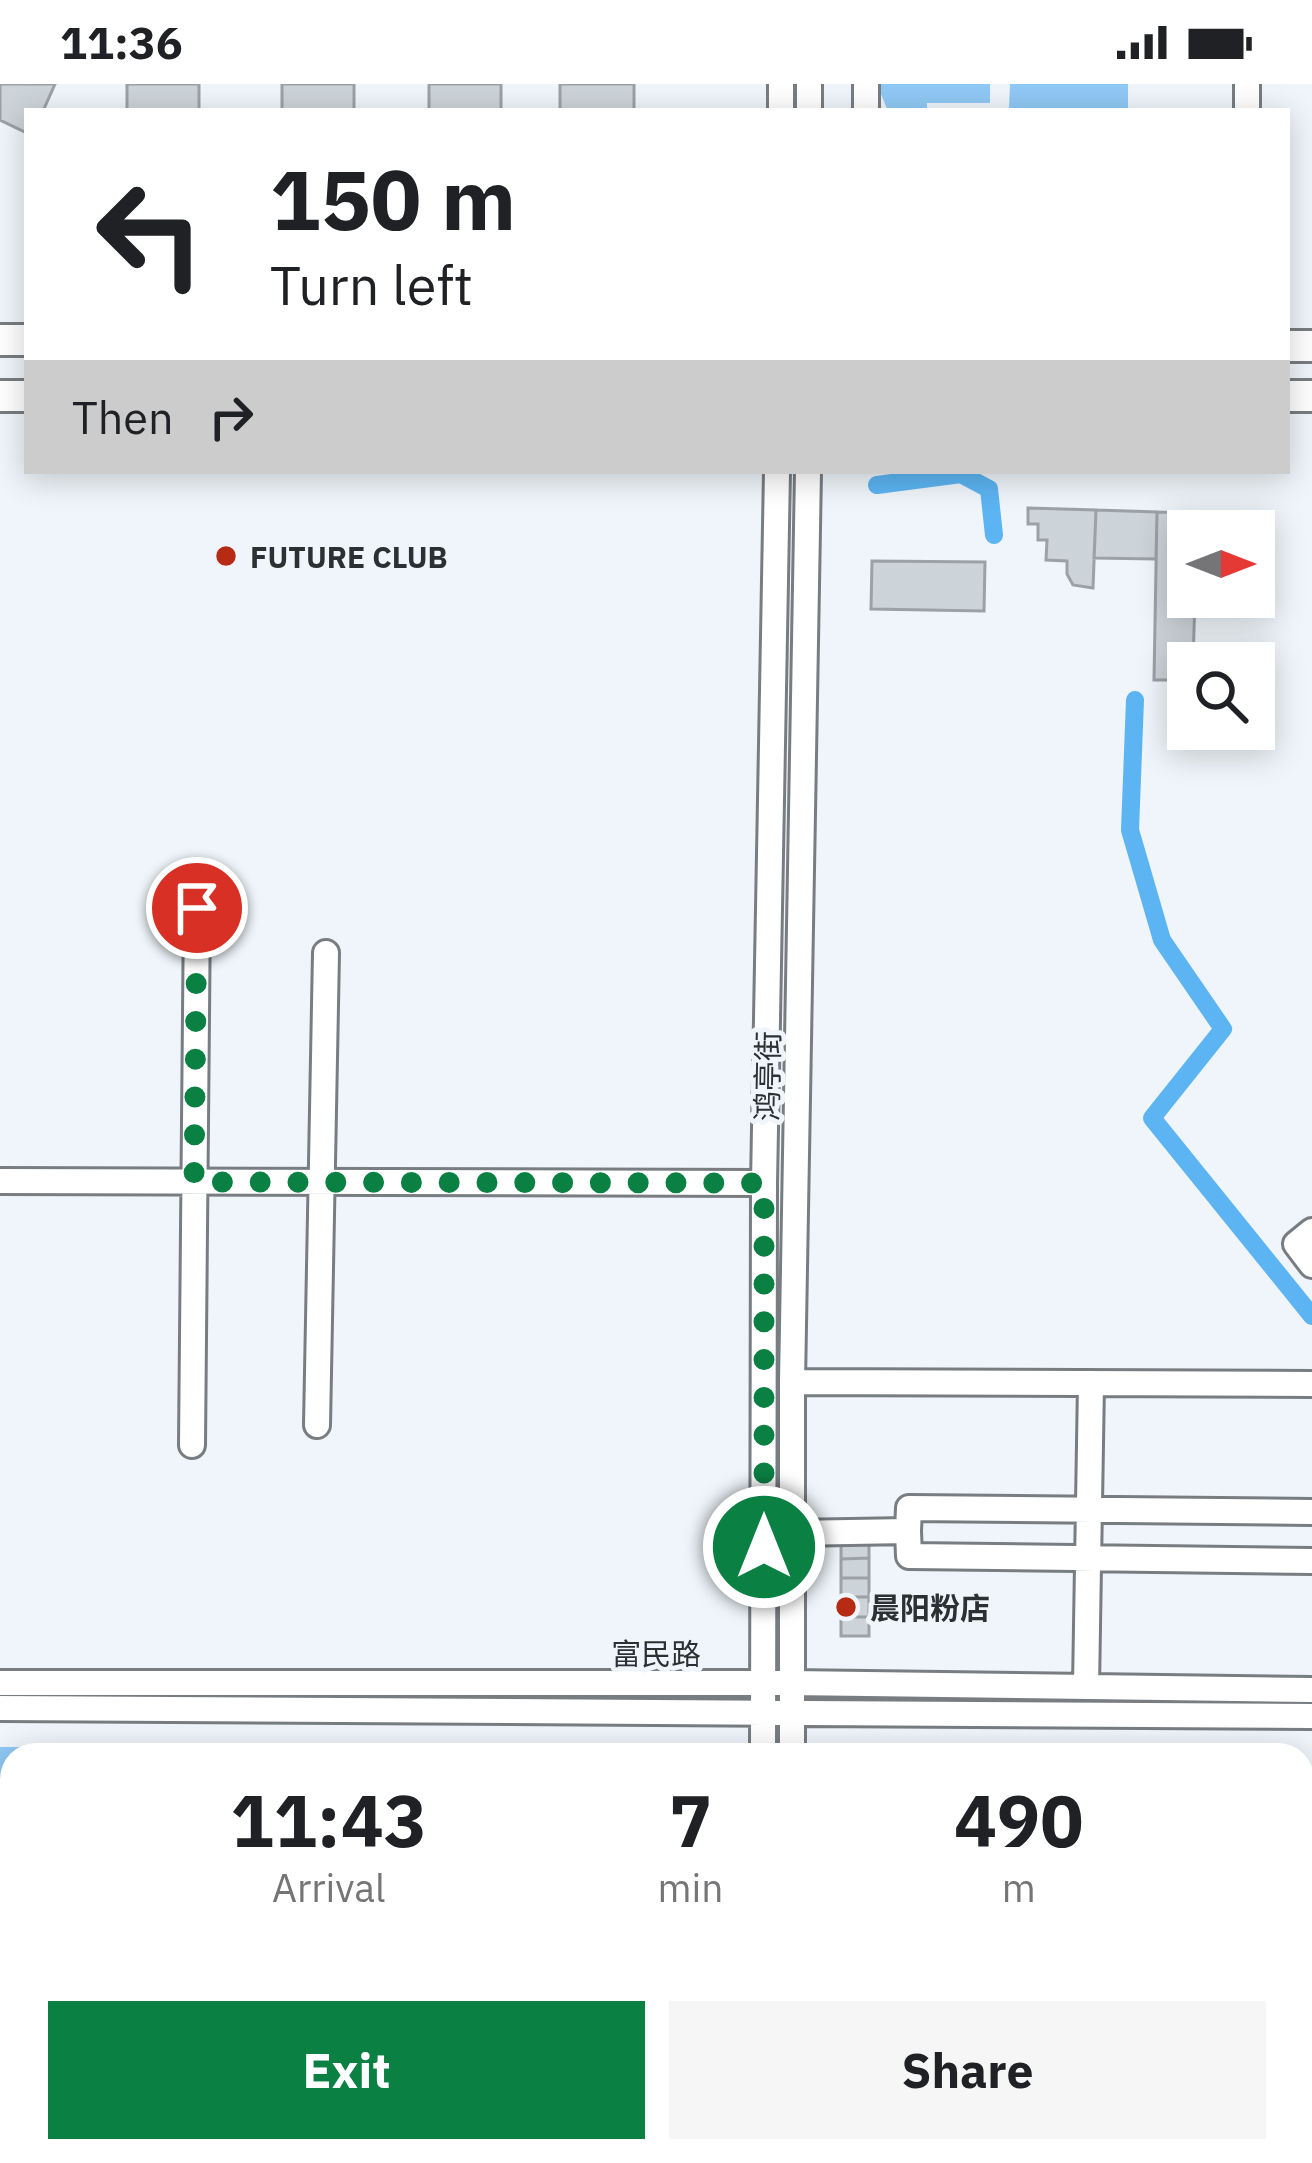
<!DOCTYPE html>
<html lang="en">
<head>
<meta charset="utf-8">
<style>
	:root { --surface:#fff; --page:#f6f6f6; --text:#202124; --muted:#757577; --accent:#0b8043 }
	body { margin:0; font-family:"IBM Plex Sans","Noto Sans SC",sans-serif; background:var(--page); color:var(--text); height:100vh; display:flex; flex-direction:column; font-size:45px; white-space:nowrap }
	* { box-sizing:border-box; margin:0 }
	p { font-size:39px; color:var(--muted) }
	.icon { flex:none; width:66px; height:66px; fill:none; stroke:currentColor; stroke-width:2; stroke-linecap:round; stroke-linejoin:round }
	.map { position:relative; flex:1; overflow:hidden }
	.drawer { position:absolute; left:0px; top:1659px; width:1314px; height:420px; display:flex; flex-direction:column; background:var(--surface); border-radius:36px 36px 0 0; box-shadow:0 6px 30px #0003 }
	.drawer>* { flex:none }
	.top-card { position:absolute; left:24px; top:24px; width:1266px; height:366px; border-radius:0px; box-shadow:0 6px 30px #0003; background:#fff; color:var(--text); overflow:hidden }
	.needle { width:78px; rotate:90deg }
	.tools { position:absolute; left:1167px; top:426px; display:grid; gap:24px }
	.tools a { display:grid; place-items:center; width:108px; height:108px; border-radius:0px; background:var(--surface); box-shadow:0 6px 30px #0003; font-size:60px }
	.pin { position:absolute; display:grid; place-items:center; width:102px; height:102px; color:#fff; margin:-51px; border:6px solid #fff; border-radius:50%; box-shadow:0 3px 12px #0007 }
	.me { position:absolute; width:132px; margin:-66px; rotate:0deg; stroke-linejoin:round; filter:drop-shadow(0 0 9px #0008) }
	.turn { display:flex; align-items:center; gap:42px; height:252px; padding:0 48px; font-size:54px }
	.turn .icon { width:156px; height:156px; stroke-width:2.5 }
	.turn b { display:block; font-size:84px; line-height:102px }
	.then { display:flex; align-items:center; height:114px; padding:0 48px; background:#0003; gap:24px; font-size:45px }
	.eta { display:flex; justify-content:space-evenly; align-items:center; height:204px; text-align:center }
	.eta b { font-size:72px; font-weight:700; line-height:84px }
	.action { display:flex; gap:24px; margin-top:auto; padding:24px 48px }
	.action a { flex:1; height:138px; border-radius:0px; background:var(--accent); color:#fff; font-size:48px; font-weight:700; line-height:138px; text-align:center }
	.action a+a { background:var(--page); color:var(--text) }
	.status { display:flex; justify-content:space-between; align-items:center; height:84px; padding:0 60px; background:var(--surface); direction:ltr }
	.status svg { height:33px; fill:currentColor }
	.map>svg:first-child { display:block }
	.green { fill:#90c9f5 }
	.lines { fill:none; stroke-linecap:round; stroke-linejoin:round }
	.canal { stroke:#5cb4f2; stroke-width:18 }
	.building { fill:#cdd4d9; stroke:#9ba1a6; stroke-width:3 }
	.minor-casing { stroke:#787d82; stroke-width:30 }
	.major-casing { stroke:#787d82; stroke-width:36 }
	.minor { stroke:#fff; stroke-width:24 }
	.major { stroke:#fff; stroke-width:30 }
	.route { stroke:#0b8043; stroke-width:21; stroke-dasharray:0 37.8 }
	.poi-dot { fill:#b72b15; stroke:#eff5fa; stroke-width:4.5 }
	.labels { text-anchor:middle; dominant-baseline:central; stroke-width:10; stroke-linejoin:round; paint-order:stroke }
	.poi-label { font-size:30px; font-weight:bold; fill:#2d3032; stroke:#eff5fa; text-anchor:start }
	.street-label { font-size:30px; fill:#2d3032; stroke:#eff5fa }
</style>
</head>
<body>
<div class="status"><b>11:36</b><svg viewBox="0 0 49 12"><path d="M0 12V9h3v3zM5 12V6h3v6zM10 12V3h3v9zM15 12V0h3v12zM26 1h20v11H26zM47 4h2v5h-2z"/></svg></div>
<div class="map">
<svg width="1312" height="2079" viewBox="0 0 1312 2079">
	<rect width="100%" height="100%" fill="#eff5fa"/>
	<path class="green" d="M877,0H990V19H927V27L887,25Z
		M1010,0H1128V26L1009,24Z
		M0,1663L755,1665V1671H12V2067H753V2079H0Z
		M1302,1684H1312V2079H1243V2067H1302Z"/>
	<g class="lines">
		<path class="canal" d="M877,401L961,390L989,405L994,451
			M1135,616L1130,746L1162,856L1223,945L1152,1034L1312,1232"/>
	</g>
	<path class="building" d="M0,0H55L43,27H27V49L0,36Z
		M127,0H199V27H127Z
		M282,0H354V27H282Z
		M429,0H501V27H429Z
		M560,0H634V27H560Z
		M1028,424L1096,426L1093,504L1073,501L1067,490V477L1046,476L1047,456H1038V440H1028Z
		M1096,426L1157,428L1156,475L1094,474Z
		M1157,428L1196,429V447H1188V513H1195L1193,579H1188V596H1154Z
		M872,477L985,478L984,527L871,525Z
		M841,1455H869V1474L841,1475Z
		M869,1474V1494H841V1475Z
		M841,1494H869V1513H841Z
		M841,1513H869V1533H841Z
		M841,1533H869V1552H841Z
		M12,1702V1869L5,1864L0,1875V1706Z
		M27,2067H167L155,2079H35Z
		M890,2067H943V2079H890Z
		M967,2067H1054V2079H967Z"/>
	<g class="lines">
		<g class="minor-casing">
			<path id="minor" d="M809,0V27
				M866,0V27
				M1247,0V27
				M781,27V0
				M0,1097L764,1099
				M1312,1147L1296,1160L1312,1181
				M792,1298L1312,1300
				M317,1341L326,869
				M192,1361L197,824
				M908,1447L909,1424L1312,1428
				M792,1449L908,1447L909,1472L1312,1477
				M0,1599H791L1312,1606
				M1086,1603L1091,1299
				M0,1624L1312,1632
				M763,1671L764,1099L777,387
				M792,1671V1298L808,387
				M761,2079V2067
				M790,2079V2067"/>
		</g>
		<g class="major-casing">
			<path id="major" d="M0,256H27
				M1287,262H1312
				M0,312H27
				M1287,312H1312"/>
		</g>
		<use href="#minor" class="minor"/>
		<use href="#major" class="major"/>
	</g>
	<g class="lines">
		<path class="route" d="M197,824L194,1098L764,1099V1463"/>
	</g>
	<g class="poi-dot">
		<circle cx="226" cy="472" r="12"/>
		<circle cx="846" cy="1523" r="12"/>
	</g>
	<g class="labels">
		<g class="poi-label">
			<text x="250" y="472">FUTURE CLUB</text>
			<text x="870" y="1523">晨阳粉店</text>
		</g>
		<g class="street-label">
			<text transform="translate(767 992) rotate(-89)">鸿亭街</text>
			<text x="656" y="1569">富民路</text>
		</g>
	</g>
</svg>
<div class="tools">
<a><svg class="needle" viewBox="-14 -14 28 28"><path d="M0-13l5 13h-10z" fill="#e53935"/><path d="M0 13l5-13h-10z" fill="#757577"/></svg></a>
<a><svg class="icon" aria-label="search" viewBox="0 0 24 24"><circle cx="10" cy="10" r="6"/><path d="M15 15l6 6"/></svg></a>
</div>
<div class="pin" style="left:197px;top:824px;background:#d93025"><svg class="icon" aria-label="arrive" viewBox="0 0 24 24"><path d="M6 21V4h12l-3 4 3 4H6"/></svg></div>
<svg class="me" style="left:764px;top:1463px" viewBox="-20 -20 40 40"><circle r="17" fill="#0b8043" stroke="#fff" stroke-width="3"/><path d="M0-11L8 9 0 5-8 9z" fill="#fff"/></svg>
<div class="top-card">
<div class="turn"><svg class="icon" aria-label="left" viewBox="0 0 24 24"><path d="M17 20v-9H6M10 6l-5 5 5 5"/></svg><div><b>150 m</b>Turn left</div></div>
<div class="then">Then<svg class="icon" aria-label="right" viewBox="0 0 24 24"><path d="M7 20v-9h11M14 6l5 5-5 5"/></svg></div>
</div>
<section class="drawer">
<div class="eta">
<div><b>11:43</b><p>Arrival</p></div>
<div><b>7</b><p>min</p></div>
<div><b>490</b><p>m</p></div>
</div>
<div class="action"><a>Exit</a><a>Share</a></div>
</section>
</div>
</body>
</html>
